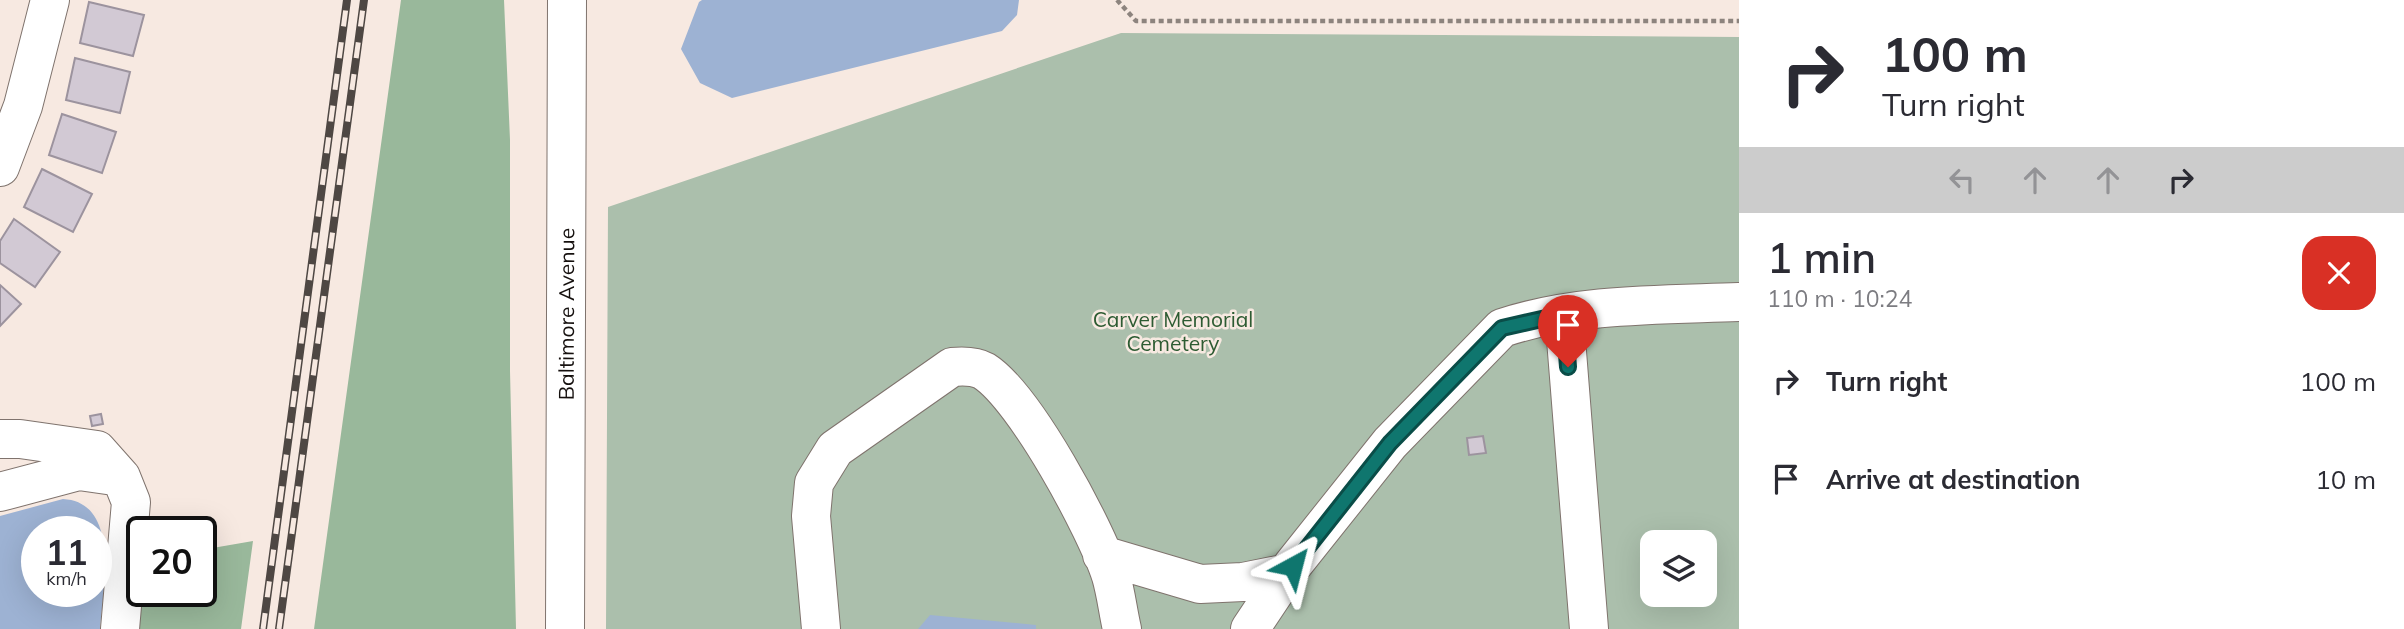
<!DOCTYPE html>
<html lang="en">
<head>
<meta charset="utf-8">
<style>
	:root { --surface:#fff; --page:#f7f7f7; --text:#2b2b33; --muted:#7c7c81 }
	body { margin:0; font-family:Mulish,sans-serif; background:var(--page); color:var(--text); height:100vh; display:flex; flex-direction:column; font-size:26px; white-space:nowrap }
	* { box-sizing:border-box; margin:0 }
	p { font-size:23px; color:var(--muted) }
	.icon { flex:none; width:38px; height:38px; fill:none; stroke:currentColor; stroke-width:2; stroke-linecap:round; stroke-linejoin:round }
	.map { position:relative; flex:1; overflow:hidden }
	.details { display:flex; flex-direction:column; background:var(--surface); width:665px }
	.details>* { flex:none }
	.top-card { background:#fff; color:var(--text); overflow:hidden }
	.buttons { position:absolute; left:1640px; top:530px; display:grid; gap:14px }
	.buttons a { display:grid; place-items:center; width:77px; height:77px; border-radius:14px; background:var(--surface); box-shadow:0 7px 28px #0002; font-size:35px }
	.speed { position:absolute; left:21px; top:516px; display:flex; gap:14px; font-size:35px; font-weight:700; text-align:center }
	.speed>* { display:grid; place-content:center; width:91px; height:91px; border-radius:50%; background:var(--surface); box-shadow:0 7px 28px #0002; line-height:1 }
	.speed small { font-size:18px; font-weight:400 }
	.speed .limit { border:4px solid #111; border-radius:10px; background:#fff; color:#111 }
	.pin { position:absolute; display:grid; place-items:center; width:60px; height:60px; color:#fff; margin:-72px -30px; border-radius:50% 50% 50% 0; rotate:-45deg; box-shadow:0 0 7px #0007 }
	.pin .icon { rotate:45deg }
	.me { position:absolute; width:77px; margin:-38px; rotate:38deg; stroke-linejoin:round; filter:drop-shadow(0 0 5px #0008) }
	.turn { display:flex; align-items:center; gap:24px; height:147px; padding:0 28px; font-size:32px }
	.turn .icon { width:91px; height:91px; stroke-width:2.5 }
	.turn b { display:block; font-size:49px; line-height:60px }
	.lanes { display:flex; align-items:center; height:66px; padding:0 28px; background:#0003; justify-content:center; gap:35px; direction:ltr }
	.lanes .off { opacity:.35 }
	.round { display:grid; place-items:center; flex:none; width:74px; height:74px; border-radius:21px; background:var(--page) }
	.head { display:flex; align-items:center; justify-content:space-between; height:119px; padding:0 28px }
	h1 { font-size:42px; font-weight:600; line-height:52px }
	ul { padding:0; list-style:none }
	li { display:flex; align-items:center; gap:21px; height:98px; padding:0 28px }
	li div { flex:1 }
	li b { display:block; font-size:26px }
	li em { font-style:normal }
	main { display:flex; flex:1; min-height:0 }
	.map>svg:first-child { display:block }
	.green { fill:#abbfac; fill-rule:evenodd }
	.forest { fill:#99b89b }
	.water { fill:#9db2d3; fill-rule:evenodd }
	.building { fill:#d2c9d4; stroke:#9c939e; stroke-width:2 }
	.lines { fill:none; stroke-linecap:round; stroke-linejoin:round }
	.minor-casing { stroke:#7f736d; stroke-width:40 }
	.major-casing { stroke:#7f736d; stroke-width:40 }
	.path { stroke:#8d847e; stroke-width:4.5; stroke-dasharray:5 3.5; stroke-linecap:butt }
	.minor { stroke:#fff; stroke-width:38 }
	.major { stroke:#fff; stroke-width:38 }
	.rail-casing { stroke:#4e4743; stroke-width:8 }
	.rail { stroke:#f7e9e1; stroke-width:5; stroke-dasharray:16; stroke-linecap:butt }
	.route-casing { stroke:#0a4d48; stroke-width:18 }
	.route { stroke:#0f766e; stroke-width:12 }
	.labels { text-anchor:middle; dominant-baseline:central; stroke-width:5; stroke-linejoin:round; paint-order:stroke }
	.street-label { font-size:21px; fill:#15100e; stroke:#f7e9e1 }
	.park-label { font-size:21px; fill:#2d5b32; stroke:#f7e9e1 }
</style>
</head>
<body>
<main>
<div class="map">
<svg width="1739" height="629" viewBox="0 0 1739 629">
	<rect width="100%" height="100%" fill="#f7e9e1"/>
	<path class="green" d="M1121,33L1739,37V629H606L608,207ZM1652,542H1704V595H1652Z"/>
	<path class="forest" d="M401,0H504L510,140V371L516,629H314Z
		M253,541L241,629H138L142,592H201V550Z"/>
	<path class="water" d="M702,0H1019L1017,15L1002,31L732,98L700,83L681,49L699,2Z
		M63,499C121,502 103,590 100,629H0V516ZM96,532V592H37V532Z
		M930,615L1036,625V629H918Z"/>
	<path class="building" d="M89,2L144,15L133,56L80,43Z
		M75,58L130,72L120,113L66,100Z
		M62,114L116,132L102,173L49,155Z
		M42,169L92,194L73,232L24,207Z
		M14,219L60,252L35,287L0,263V241Z
		M0,285L21,304L0,326Z
		M101,414L103,424L92,426L90,416Z
		M1483,436L1486,453L1469,455L1467,438Z"/>
	<g class="lines">
		<g class="minor-casing">
			<path id="minor" d="M0,167L23,106L50,0
				M1564,314L1589,629
				M0,439H20L97,450L121,477L131,502L120,629
				M0,492L79,471L121,477
				M1102,555L1200,584L1243,582L1288,573
				M821,629L811,516L814,483L835,449L952,367C963,366 975,366 984,371C1025,397 1096,529 1111,576C1116,593 1118,612 1122,629
				M1250,629L1292,566L1390,443L1502,328C1577,303 1660,305 1739,302"/>
		</g>
		<g class="major-casing">
			<g id="major">
				<path id="s1" d="M565,629L567,0"/>
			</g>
		</g>
		<path class="path" d="M1117,0L1136,21H1739"/>
		<use href="#minor" class="minor"/>
		<use href="#major" class="major"/>
		<g class="rail-casing">
			<path id="rail" d="M263,629L347,0
				M279,629L364,0"/>
		</g>
		<use href="#rail" class="rail"/>
	</g>
	<g class="lines">
		<g class="route-casing">
			<path id="route" d="M1293,566L1390,443L1502,328L1564,314L1568,367"/>
		</g>
		<use href="#route" class="route"/>
	</g>
	<g class="labels">
		<g class="street-label">
			<text stroke="none"><textPath href="#s1" startOffset="315">Baltimore Avenue</textPath></text>
		</g>
		<g class="park-label">
			<text x="1173" y="319">Carver Memorial<tspan x="1173" dy="24">Cemetery</tspan></text>
		</g>
	</g>
</svg>
<div class="buttons">
<a><svg class="icon" aria-label="layers" viewBox="0 0 24 24"><path d="M12 4l9 5-9 5-9-5zM3 14l9 5 9-5"/></svg></a>
</div>
<div class="speed"><div>11<small>km/h</small></div><div class="limit">20</div></div>
<div class="pin" style="left:1568px;top:367px;background:#d93025"><svg class="icon" aria-label="arrive" viewBox="0 0 24 24"><path d="M6 21V4h12l-3 4 3 4H6"/></svg></div>
<svg class="me" style="left:1293px;top:566px" viewBox="-20 -20 40 40"><path d="M0-17L14 15 0 8-14 15z" fill="#0f766e" stroke="#fff" stroke-width="4"/></svg>
</div>
<section class="details">
<div class="top-card">
<div class="turn"><svg class="icon" aria-label="right" viewBox="0 0 24 24"><path d="M7 20v-9h11M14 6l5 5-5 5"/></svg><div><b>100 m</b>Turn right</div></div>
<div class="lanes"><svg class="icon off" aria-label="left" viewBox="0 0 24 24"><path d="M17 20v-9H6M10 6l-5 5 5 5"/></svg><svg class="icon off" aria-label="ahead" viewBox="0 0 24 24"><path d="M12 20V5M6 11l6-6 6 6"/></svg><svg class="icon off" aria-label="ahead" viewBox="0 0 24 24"><path d="M12 20V5M6 11l6-6 6 6"/></svg><svg class="icon" aria-label="right" viewBox="0 0 24 24"><path d="M7 20v-9h11M14 6l5 5-5 5"/></svg></div>
</div>
<div class="head"><div><h1>1 min</h1><p>110 m · 10:24</p></div><a class="round" style="background:#d93025;color:#fff"><svg class="icon" aria-label="close" viewBox="0 0 24 24"><path d="M6 6l12 12M18 6L6 18"/></svg></a></div>
<ul>
<li><svg class="icon" aria-label="right" viewBox="0 0 24 24"><path d="M7 20v-9h11M14 6l5 5-5 5"/></svg><div><b>Turn right</b></div><em>100 m</em></li>
<li><svg class="icon" aria-label="arrive" viewBox="0 0 24 24"><path d="M6 21V4h12l-3 4 3 4H6"/></svg><div><b>Arrive at destination</b></div><em>10 m</em></li>
</ul>
</section>
</main>
</body>
</html>
